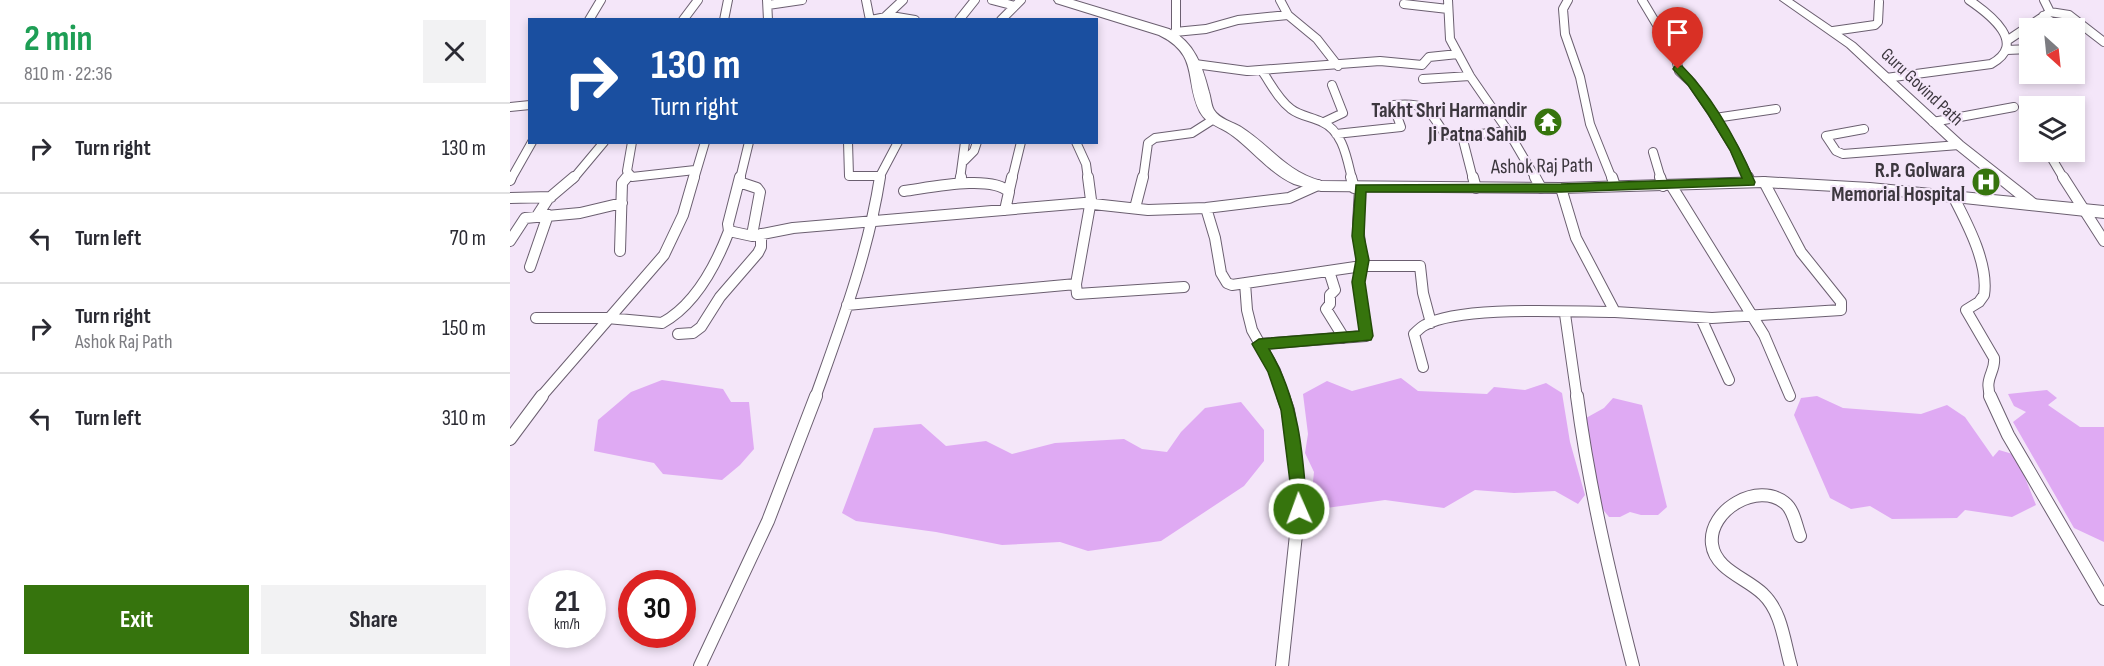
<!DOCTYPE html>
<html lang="en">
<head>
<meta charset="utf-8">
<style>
	:root { --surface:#fff; --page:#f2f2f3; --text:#2b2b33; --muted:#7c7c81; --line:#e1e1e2; --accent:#36740d }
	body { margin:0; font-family:"Sofia Sans Condensed",sans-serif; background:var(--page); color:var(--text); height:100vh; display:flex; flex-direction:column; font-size:22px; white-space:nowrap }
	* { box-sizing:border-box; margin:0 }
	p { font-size:20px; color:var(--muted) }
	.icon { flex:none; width:33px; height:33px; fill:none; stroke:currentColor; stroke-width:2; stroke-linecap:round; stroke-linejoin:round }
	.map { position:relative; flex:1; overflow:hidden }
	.details { display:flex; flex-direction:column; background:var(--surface); width:510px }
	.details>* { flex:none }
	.top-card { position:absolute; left:18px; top:18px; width:570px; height:126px; border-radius:0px; box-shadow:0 3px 9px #0003; background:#1a4fa0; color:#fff; overflow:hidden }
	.needle { width:39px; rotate:153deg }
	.tools { position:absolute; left:1509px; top:18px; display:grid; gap:12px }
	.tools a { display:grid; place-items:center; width:66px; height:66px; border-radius:0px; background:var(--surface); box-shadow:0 3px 9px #0003; font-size:30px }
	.speed { position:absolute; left:18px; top:570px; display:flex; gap:12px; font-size:30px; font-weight:700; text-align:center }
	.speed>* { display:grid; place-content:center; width:78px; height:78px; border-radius:50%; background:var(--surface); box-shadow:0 3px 9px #0003; line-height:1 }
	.speed small { font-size:15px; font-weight:400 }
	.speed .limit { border:9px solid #d22; background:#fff; color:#111 }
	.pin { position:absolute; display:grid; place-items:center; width:51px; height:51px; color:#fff; margin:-62px -26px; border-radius:50% 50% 50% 0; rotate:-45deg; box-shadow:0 0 6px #0007 }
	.pin .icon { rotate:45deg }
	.me { position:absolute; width:66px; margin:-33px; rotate:358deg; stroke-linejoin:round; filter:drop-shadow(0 0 4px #0008) }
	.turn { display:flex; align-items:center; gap:21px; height:126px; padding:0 24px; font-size:27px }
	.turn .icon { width:78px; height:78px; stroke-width:2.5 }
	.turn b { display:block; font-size:42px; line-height:51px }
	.round { display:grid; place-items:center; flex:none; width:63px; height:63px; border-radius:0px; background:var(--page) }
	.headline { display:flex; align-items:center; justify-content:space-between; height:102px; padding:0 24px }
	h1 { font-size:36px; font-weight:700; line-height:45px; color:#1e9e55 }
	.action { display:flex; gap:12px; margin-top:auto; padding:12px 24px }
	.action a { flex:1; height:69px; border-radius:0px; background:var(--accent); color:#fff; font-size:24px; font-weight:700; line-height:69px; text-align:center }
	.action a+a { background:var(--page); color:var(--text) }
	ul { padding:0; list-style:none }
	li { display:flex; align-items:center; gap:18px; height:90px; padding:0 24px; border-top:2px solid var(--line) }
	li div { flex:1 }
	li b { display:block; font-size:22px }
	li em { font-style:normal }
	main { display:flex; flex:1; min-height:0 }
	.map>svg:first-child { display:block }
	.water { fill:#dfaaf3 }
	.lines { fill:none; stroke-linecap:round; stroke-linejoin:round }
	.street-far2-casing { stroke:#6b5f70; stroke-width:10 }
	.street-far1-casing { stroke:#6b5f70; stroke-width:12 }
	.street-casing { stroke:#6b5f70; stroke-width:14 }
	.secondary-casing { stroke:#6b5f70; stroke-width:2 }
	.primary-casing { stroke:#6b5f70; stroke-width:2 }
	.street-far2 { stroke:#fff; stroke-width:8 }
	.street-far1 { stroke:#fff; stroke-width:10 }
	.street { stroke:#fff; stroke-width:12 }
	.secondary { fill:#fff; fill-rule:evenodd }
	.primary { fill:#fff; fill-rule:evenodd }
	.route { fill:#36740d; stroke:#234b08; stroke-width:1.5 }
	.labels { text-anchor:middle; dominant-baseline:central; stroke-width:4.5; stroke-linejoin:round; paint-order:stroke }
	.far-street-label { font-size:18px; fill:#3c373e; stroke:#f4e6f9 }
	.poi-label { font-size:21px; font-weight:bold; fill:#3c373e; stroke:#f4e6f9; text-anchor:end }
	.street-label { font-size:21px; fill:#3c373e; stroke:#f4e6f9 }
</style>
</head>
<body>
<main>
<section class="details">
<div class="headline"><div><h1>2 min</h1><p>810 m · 22:36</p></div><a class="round"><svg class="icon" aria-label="close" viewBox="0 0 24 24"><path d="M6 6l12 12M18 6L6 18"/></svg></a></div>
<ul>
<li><svg class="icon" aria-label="right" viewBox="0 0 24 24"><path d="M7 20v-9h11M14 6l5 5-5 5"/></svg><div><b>Turn right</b></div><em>130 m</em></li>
<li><svg class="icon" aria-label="left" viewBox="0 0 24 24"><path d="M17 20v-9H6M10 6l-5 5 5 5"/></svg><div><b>Turn left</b></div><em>70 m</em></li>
<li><svg class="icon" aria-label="right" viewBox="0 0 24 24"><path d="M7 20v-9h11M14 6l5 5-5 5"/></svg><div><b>Turn right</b><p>Ashok Raj Path</p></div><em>150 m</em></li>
<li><svg class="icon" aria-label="left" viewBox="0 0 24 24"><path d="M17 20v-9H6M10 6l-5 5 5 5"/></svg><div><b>Turn left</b></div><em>310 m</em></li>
</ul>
<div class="action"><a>Exit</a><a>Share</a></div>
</section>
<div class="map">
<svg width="1594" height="666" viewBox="0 0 1594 666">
	<rect width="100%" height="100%" fill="#f4e6f9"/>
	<path class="water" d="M891,378L908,391L977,394L984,387L1015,390L1036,383L1052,393L1060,442L1075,495L1068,504L1045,491L1004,493L965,490L934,508L875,500L809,509L801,501L804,472L795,453L798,434L793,394L817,381L842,391Z
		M152,380L213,389L221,402H239L244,449L230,465L212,480L153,474L144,463L84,451L88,420L121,392Z
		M1537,390L1547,398L1538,405L1570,427H1594V542L1564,528L1503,422L1516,412L1504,406L1498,394Z
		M1307,396L1333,408L1411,414L1437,405L1455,417L1483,457L1489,450L1506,455L1526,505L1502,517L1455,510L1447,518L1382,519L1360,506L1341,509L1320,498L1284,415L1291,398Z
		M1103,398L1132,405L1157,507L1148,515H1131L1120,512L1110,517H1099L1090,506L1076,418L1094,408Z
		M731,402L754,430V461L734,486L651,541L578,551L550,542L492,545L426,532L346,521L332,513L364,428L411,424L436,446L476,441L502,454L545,443L614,439L632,449L657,452L671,432L695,408Z"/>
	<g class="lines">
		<g class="street-far2-casing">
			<path id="street-far2" d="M257,0L258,20
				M356,0L360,20
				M482,0L505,6
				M666,0V38
				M770,0L778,15L807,39L828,66
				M938,0L940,39L960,76L998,131L1026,179
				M1058,0L1053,9L1055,34L1070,77L1080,124L1102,179
				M1132,0L1165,55L1169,71L1182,83L1203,114L1225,150L1239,179
				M894,4L938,9
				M258,5L292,0
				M1540,12L1559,15L1594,42
				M376,16L393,0
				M1533,16L1551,28
				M79,20L91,0
				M173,20L188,0
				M214,20L218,0
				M361,20L381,16L405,20
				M449,20L465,0
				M491,20L511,0
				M1323,31L1365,25L1368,22L1369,2
				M665,32L696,29L728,20L778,15
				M1564,38L1569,41
				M1498,40L1540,12L1534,0
				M1497,50L1520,49
				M685,64L737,71L870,61L912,65L919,57L948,54
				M752,71C761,84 768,99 781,109C790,116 802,117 812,122C833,131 837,159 842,179
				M1376,78L1481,64C1518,44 1481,15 1459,0
				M913,79L960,76
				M0,107L20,105
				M1205,118L1266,109
				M814,122L833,113L822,85
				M1423,122L1504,107
				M1354,129L1316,136L1326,151L1333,154L1449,145
				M826,134L891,127L883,105C917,102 917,108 935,134L952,137
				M122,142L117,171L122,177L185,170
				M338,142L339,176H370V179
				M566,142L576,164L578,179
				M1143,152L1151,179
				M454,161L464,151L467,142
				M370,176L388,142
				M1,179L22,142
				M63,179L94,142
				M116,179L119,175
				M184,179L195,142
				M230,179L239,142
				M450,179L455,142
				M502,179L511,142
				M633,179L638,143L645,138L682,133L704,119
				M963,179L952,136L998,131
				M1554,179L1541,157L1559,155"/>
		</g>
		<g class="street-far1-casing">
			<path id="street-far1" d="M230,177L218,224L219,231L242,236L283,228L574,203L638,210L696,208L779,198L808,185
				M578,177L581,200L566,284L567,294L674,287
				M841,177L844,188
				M963,177L966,188
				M1025,177L1031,188
				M1102,177L1105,186
				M1150,177L1153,186
				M1238,177L1240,182
				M1553,177L1594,241
				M0,180L1,177
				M229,182L247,188L250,192L242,235
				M450,182L451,177
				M1161,185L1254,335L1280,396
				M850,188L848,224L852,266H910L913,293L921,323
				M1051,188L1066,238L1105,312L1202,318L1331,310V302L1291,252L1254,182
				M499,190L502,177
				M394,191C418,188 481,174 499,192L495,210
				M1443,196C1457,223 1479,264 1474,295L1469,302L1456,310L1484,358C1486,372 1473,378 1481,398
				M0,198L41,197
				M625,208L633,177
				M696,208L705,238L711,273L717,283L722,285L852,266L849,282L856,336L749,344
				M27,216L38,199L64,177
				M0,241L15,218L70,213L112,203
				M110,251L112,183L117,177
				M20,267L38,215
				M819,271L825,290L820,295V304L816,309L834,338
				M735,283L737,310L742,330L765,371L774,398
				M337,305L566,284
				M1055,314L1067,398
				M26,318H97L152,323C185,305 206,265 219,231
				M1191,318L1219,380
				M168,334L183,333L191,327L210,297L248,253L251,247V234
				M913,367L904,334C907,331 911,327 915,325C950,305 1062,312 1105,312
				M30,398L154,255L173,215L184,177
				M305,398C331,325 358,254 370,177"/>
		</g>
		<g class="street-casing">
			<path id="street" d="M1067,396C1079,488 1100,576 1123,666
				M1480,396L1498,435L1594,599
				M0,439L32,396
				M190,666L258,521L306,396
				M772,666L790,497L778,410L773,396
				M1281,666C1274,642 1272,612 1253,594C1237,578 1205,570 1202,544C1198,510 1248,481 1275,503C1284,510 1286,526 1290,536"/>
		</g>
		<g class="secondary-casing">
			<path id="secondary" d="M1270,0H1282L1345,43L1453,142L1528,201L1530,204L1528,207H1518L1445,148L1337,47Z"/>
		</g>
		<g class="primary-casing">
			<path id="primary" d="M544,0H563L659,29C685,43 692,65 699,92C701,98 701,105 704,110C709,119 723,122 731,127C761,146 775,171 811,181L1051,183L1254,177L1360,183L1594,206V218L1360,193L1254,187L1051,193L811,191C802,189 793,187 784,184C761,174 743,151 723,136C712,127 697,125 690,112C674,81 690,55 649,35L546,3Z"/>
		</g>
		<use href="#street-far2" class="street-far2"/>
		<use href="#street-far1" class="street-far1"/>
		<use href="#street" class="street"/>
		<use href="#secondary" class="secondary"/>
		<use href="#primary" class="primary"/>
	</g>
	<path class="route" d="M1165,66H1172C1204,98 1227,141 1245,182L1244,185L1051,192H856L854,236L859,260L855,282L863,336L861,340L759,349C789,399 793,453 797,509L795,514L789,516L784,514L771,410L758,372L742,344L749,339L849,331L842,282L846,260L842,236L846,185L1051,184L1232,178L1220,150L1198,114L1178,85L1163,69Z"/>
	<defs>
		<g id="temple-disc" transform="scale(1.5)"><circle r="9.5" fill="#36740d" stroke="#f4e6f9"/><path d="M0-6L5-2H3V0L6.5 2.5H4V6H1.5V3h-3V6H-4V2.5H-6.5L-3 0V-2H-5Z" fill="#fff"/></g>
		<g id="hospital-disc" transform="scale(1.5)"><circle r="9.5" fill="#36740d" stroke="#f4e6f9"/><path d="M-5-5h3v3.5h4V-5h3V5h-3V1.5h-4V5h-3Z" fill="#fff"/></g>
	</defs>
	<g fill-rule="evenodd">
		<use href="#temple-disc" x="1038" y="122"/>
		<use href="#hospital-disc" x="1476" y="182"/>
	</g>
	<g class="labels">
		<g class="far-street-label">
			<text transform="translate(1412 87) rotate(43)">Guru Govind Path</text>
		</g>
		<g class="poi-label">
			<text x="1017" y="110">Takht Shri Harmandir<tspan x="1017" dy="24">Ji Patna Sahib</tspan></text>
			<text x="1455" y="170">R.P. Golwara<tspan x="1455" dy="24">Memorial Hospital</tspan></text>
		</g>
		<g class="street-label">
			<text transform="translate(1032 166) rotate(-1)">Ashok Raj Path</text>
		</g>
	</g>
</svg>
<div class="tools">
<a><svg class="needle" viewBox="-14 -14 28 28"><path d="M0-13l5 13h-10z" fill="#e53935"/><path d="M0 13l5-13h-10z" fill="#7c7c81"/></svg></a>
<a><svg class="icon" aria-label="layers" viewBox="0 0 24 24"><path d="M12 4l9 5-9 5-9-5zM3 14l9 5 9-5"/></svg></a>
</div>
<div class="speed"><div>21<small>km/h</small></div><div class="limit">30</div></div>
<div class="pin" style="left:1168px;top:69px;background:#d93025"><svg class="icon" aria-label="arrive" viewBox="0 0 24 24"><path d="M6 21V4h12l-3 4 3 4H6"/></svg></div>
<svg class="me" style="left:789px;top:509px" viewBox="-20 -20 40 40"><circle r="17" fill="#36740d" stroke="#fff" stroke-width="3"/><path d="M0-11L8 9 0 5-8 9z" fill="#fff"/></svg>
<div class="top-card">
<div class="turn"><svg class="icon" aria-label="right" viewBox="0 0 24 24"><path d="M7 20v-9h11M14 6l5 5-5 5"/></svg><div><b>130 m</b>Turn right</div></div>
</div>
</div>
</main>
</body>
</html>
